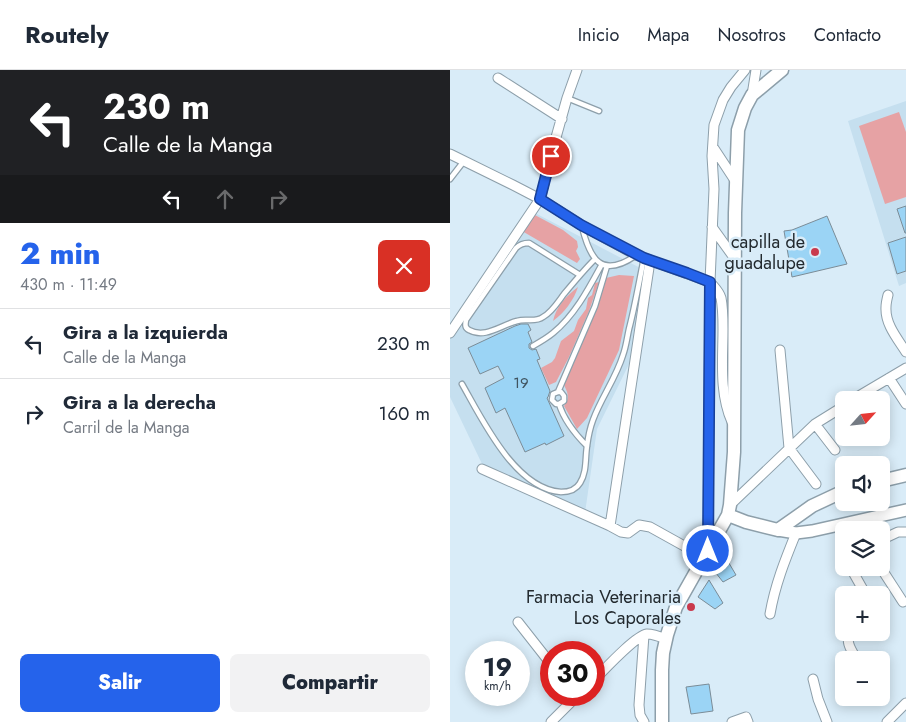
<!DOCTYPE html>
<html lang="es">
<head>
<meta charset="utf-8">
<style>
	:root { --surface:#fff; --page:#f2f2f3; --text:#1f2937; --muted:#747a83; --line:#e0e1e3; --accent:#2563eb }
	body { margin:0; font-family:Jost,sans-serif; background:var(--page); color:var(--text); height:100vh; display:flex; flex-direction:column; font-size:19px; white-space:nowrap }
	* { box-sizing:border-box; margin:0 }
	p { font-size:16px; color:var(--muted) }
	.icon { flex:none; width:28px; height:28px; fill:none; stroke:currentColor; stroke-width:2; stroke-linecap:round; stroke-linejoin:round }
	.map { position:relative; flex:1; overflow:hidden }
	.details { display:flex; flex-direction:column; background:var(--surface); width:450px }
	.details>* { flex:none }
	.top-card { background:#202124; color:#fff; overflow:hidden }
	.needle { width:32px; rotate:63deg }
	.controls { position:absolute; left:385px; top:321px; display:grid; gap:10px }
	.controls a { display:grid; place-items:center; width:55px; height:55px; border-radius:8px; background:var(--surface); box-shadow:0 2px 12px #0003; font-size:25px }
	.speed { position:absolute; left:15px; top:571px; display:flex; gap:10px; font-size:25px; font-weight:700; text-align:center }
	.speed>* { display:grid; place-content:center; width:65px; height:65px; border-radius:50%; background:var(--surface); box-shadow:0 2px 12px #0003; line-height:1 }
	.speed small { font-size:12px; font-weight:400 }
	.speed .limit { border:8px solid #d22; background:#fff; color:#111 }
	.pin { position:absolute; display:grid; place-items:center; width:42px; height:42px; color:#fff; margin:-21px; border:2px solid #fff; border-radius:50%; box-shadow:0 1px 5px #0007 }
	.me { position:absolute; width:55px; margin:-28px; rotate:0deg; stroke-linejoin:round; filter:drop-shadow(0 0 4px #0008) }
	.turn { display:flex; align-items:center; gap:18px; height:105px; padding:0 20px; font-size:22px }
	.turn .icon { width:65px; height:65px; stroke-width:2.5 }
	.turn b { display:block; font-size:35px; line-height:42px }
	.lanes { display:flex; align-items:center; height:48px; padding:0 20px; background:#0003; justify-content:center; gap:25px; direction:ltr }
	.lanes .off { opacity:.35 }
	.round { display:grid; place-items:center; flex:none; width:52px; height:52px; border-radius:8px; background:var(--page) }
	.head { display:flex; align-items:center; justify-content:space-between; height:85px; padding:0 20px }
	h1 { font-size:30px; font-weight:800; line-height:38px; color:var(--accent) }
	.button { display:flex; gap:10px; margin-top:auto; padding:10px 20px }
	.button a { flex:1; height:58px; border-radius:8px; background:var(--accent); color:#fff; font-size:20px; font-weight:800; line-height:58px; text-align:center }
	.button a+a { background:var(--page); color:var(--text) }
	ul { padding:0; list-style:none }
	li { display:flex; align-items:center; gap:15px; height:70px; padding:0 20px; border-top:1px solid var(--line) }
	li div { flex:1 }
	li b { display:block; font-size:19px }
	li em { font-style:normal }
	header { display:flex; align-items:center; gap:30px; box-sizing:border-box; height:70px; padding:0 25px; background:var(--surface); border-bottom:1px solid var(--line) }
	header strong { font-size:24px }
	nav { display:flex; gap:28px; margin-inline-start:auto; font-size:18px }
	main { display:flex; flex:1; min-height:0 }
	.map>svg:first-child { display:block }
	.built { fill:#c5dfef }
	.green { fill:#e6a2a4 }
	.building { fill:#9bd4f5; stroke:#7b8c97 }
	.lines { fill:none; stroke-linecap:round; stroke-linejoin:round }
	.service-casing { stroke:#8d9faa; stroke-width:7 }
	.minor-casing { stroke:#8d9faa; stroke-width:11 }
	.tertiary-casing { stroke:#8d9faa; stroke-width:14 }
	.secondary-casing { stroke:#8d9faa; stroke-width:15 }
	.service { stroke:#fff; stroke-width:4.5 }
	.minor { stroke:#fff; stroke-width:9 }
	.tertiary { stroke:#fff; stroke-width:11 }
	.secondary { stroke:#fff; stroke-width:12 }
	.route-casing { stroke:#184099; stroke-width:12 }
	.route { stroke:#2563eb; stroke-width:9 }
	.poi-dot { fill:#c9394c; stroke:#d9ecf8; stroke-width:2 }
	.labels { text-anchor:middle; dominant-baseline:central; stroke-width:5; stroke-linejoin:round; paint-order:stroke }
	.number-label { font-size:15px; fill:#405460 }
	.poi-label { font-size:18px; fill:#22292e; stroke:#d9ecf8; text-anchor:end }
</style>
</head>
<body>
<header>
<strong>Routely</strong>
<nav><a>Inicio</a><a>Mapa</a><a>Nosotros</a><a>Contacto</a></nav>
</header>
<main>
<section class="details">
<div class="top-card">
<div class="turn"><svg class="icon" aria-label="left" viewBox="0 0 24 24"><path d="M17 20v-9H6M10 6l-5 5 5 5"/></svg><div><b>230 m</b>Calle de la Manga</div></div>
<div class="lanes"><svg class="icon" aria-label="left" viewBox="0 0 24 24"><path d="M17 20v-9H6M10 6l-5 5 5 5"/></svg><svg class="icon off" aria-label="ahead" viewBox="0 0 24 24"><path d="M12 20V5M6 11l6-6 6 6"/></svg><svg class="icon off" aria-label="right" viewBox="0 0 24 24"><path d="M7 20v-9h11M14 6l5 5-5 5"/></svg></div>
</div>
<div class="head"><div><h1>2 min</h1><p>430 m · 11:49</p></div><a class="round" style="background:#d93025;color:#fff"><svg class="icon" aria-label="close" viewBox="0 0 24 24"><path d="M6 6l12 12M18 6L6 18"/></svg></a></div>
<ul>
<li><svg class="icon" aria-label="left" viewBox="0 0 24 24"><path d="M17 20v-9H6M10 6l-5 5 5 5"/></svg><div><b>Gira a la izquierda</b><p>Calle de la Manga</p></div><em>230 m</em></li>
<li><svg class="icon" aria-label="right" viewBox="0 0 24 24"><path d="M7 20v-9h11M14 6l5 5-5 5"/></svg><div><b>Gira a la derecha</b><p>Carril de la Manga</p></div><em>160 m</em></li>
</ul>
<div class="button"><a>Salir</a><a>Compartir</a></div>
</section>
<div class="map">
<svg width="456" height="652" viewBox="0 0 456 652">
	<rect width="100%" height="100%" fill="#d9ecf8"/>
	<path class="built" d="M456,31V213L449,216L398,51Z
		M85,143L196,201L181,290L147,359L135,443L33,396L0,327V269Z"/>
	<path class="green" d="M449,42L456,62V127L435,134L409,56Z
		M83,144L113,160L127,171L128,177L126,181L130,189L127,193L72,161Z
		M169,205L184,206L169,280L137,348L127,359L114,336C120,328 118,323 114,315L156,208Z
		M149,212L139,241L119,287L106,312L99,315L91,298L102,292L105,288L111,271L124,261L128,250L136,239L138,228L142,225L145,213Z
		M128,217C124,230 114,243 103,251C106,237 116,226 128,217Z"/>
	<path class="building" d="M456,136V163H455L447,139Z
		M377,146L397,194L342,207L334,161L342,160Z
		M456,167V201L447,204L438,173Z
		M71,254H78L81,260L78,262L82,272L79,274V278L82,280L86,279L90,289L87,290L100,321L98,327L97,328L114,366L96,375L95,373L75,382L55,338L46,343L35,318L54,308L48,296L30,304L18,278L65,256Z
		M273,483L286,505L273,512L262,498Z
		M259,510L273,533L265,539L248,527Z
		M259,614L263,641L241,644L236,617Z"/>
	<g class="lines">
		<g class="service-casing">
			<path id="service" d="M117,28L149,41
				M0,109L14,91
				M132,157C140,189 151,209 185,186
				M130,205L79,173C73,173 70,174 66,178L16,250C15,255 15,258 19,260C35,269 51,255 67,251C76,248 85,253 93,247C102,242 108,232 114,224C124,212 134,200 145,189
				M83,276C90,272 97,268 103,263C125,245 139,218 152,194
				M12,314C32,349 65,419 111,422C118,422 126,420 130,413C137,402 135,389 137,376C138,368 140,358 143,350C151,328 166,308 173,285C176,277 177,268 179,259C185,236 189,212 194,188
				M108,322L145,236L157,196
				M109,334L114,331V326L111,322H108L103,324L102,330L106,334H109C114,350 125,364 137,376"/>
		</g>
		<g class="minor-casing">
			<path id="minor" d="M48,8L112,49
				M302,25L306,0
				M263,77L286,112
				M0,84L63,115L90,129L131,155L186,185L260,212C264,217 269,221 271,228C273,238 273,249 273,259C273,289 269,323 282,352
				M262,157L285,189
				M438,225C437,229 436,233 436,237C435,254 447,268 456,282
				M0,263L90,129L105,71L117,28L127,0
				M330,280L339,378L366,414
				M439,308L456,334
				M402,330L456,298
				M365,354L385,380
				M32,399L160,456L171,462L178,463L189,455L200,457L254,487
				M280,435L365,354L394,336
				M160,456L200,191
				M431,470L448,462H456
				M258,479L260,212L264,119L262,86L264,55L273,30L281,17L295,0
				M401,498L403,502L416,525
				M431,498L453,532
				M320,544C325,515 335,490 346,463
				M68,552L101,594
				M401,562C394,571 402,581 407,590
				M363,609L368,629L377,652
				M144,610C154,600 185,566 197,564C203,564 211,567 216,569
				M101,652L128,625
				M194,652L190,645L189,635L194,565
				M282,652L296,647L298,652
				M437,652L456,633"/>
		</g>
		<g class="tertiary-casing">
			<path id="tertiary" d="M328,460L346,463L362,461L456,440"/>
		</g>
		<g class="secondary-casing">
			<path id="secondary" d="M431,411L456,405
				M278,445L296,452L328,460L362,436L394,421
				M212,652V600L213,583L217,565L226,537L278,445L280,435L284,382L285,143L288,60L295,38L302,25L332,0"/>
		</g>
		<use href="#service" class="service"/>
		<use href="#minor" class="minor"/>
		<use href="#tertiary" class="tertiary"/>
		<use href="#secondary" class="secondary"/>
	</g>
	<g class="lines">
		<g class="route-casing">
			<path id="route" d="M101,86L90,129L131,155L194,188L237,203L260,212L258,481"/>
		</g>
		<use href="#route" class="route"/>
	</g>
	<g class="poi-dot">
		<circle cx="365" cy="182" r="5"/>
		<circle cx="241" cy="537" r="5"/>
	</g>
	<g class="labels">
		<g class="number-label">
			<text x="71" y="313">19</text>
		</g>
		<g class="poi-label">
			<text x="355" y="172">capilla de<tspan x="355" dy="21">guadalupe</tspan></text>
			<text x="231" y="527">Farmacia Veterinaria<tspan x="231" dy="21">Los Caporales</tspan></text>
		</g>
	</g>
</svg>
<div class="controls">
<a><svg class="needle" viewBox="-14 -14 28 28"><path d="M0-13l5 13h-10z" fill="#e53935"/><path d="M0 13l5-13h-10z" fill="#747a83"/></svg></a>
<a><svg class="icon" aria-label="sound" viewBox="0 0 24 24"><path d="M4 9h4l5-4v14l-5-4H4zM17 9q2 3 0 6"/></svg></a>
<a><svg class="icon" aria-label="layers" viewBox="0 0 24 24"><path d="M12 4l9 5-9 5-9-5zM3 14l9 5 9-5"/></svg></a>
<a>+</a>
<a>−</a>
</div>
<div class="speed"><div>19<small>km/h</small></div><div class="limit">30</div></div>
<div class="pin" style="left:101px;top:86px;background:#d93025"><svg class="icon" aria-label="arrive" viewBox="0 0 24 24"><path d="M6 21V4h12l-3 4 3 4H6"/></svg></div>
<svg class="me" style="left:258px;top:481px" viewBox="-20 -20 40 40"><circle r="17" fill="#2563eb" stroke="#fff" stroke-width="3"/><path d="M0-11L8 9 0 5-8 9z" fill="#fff"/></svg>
</div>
</main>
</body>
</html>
